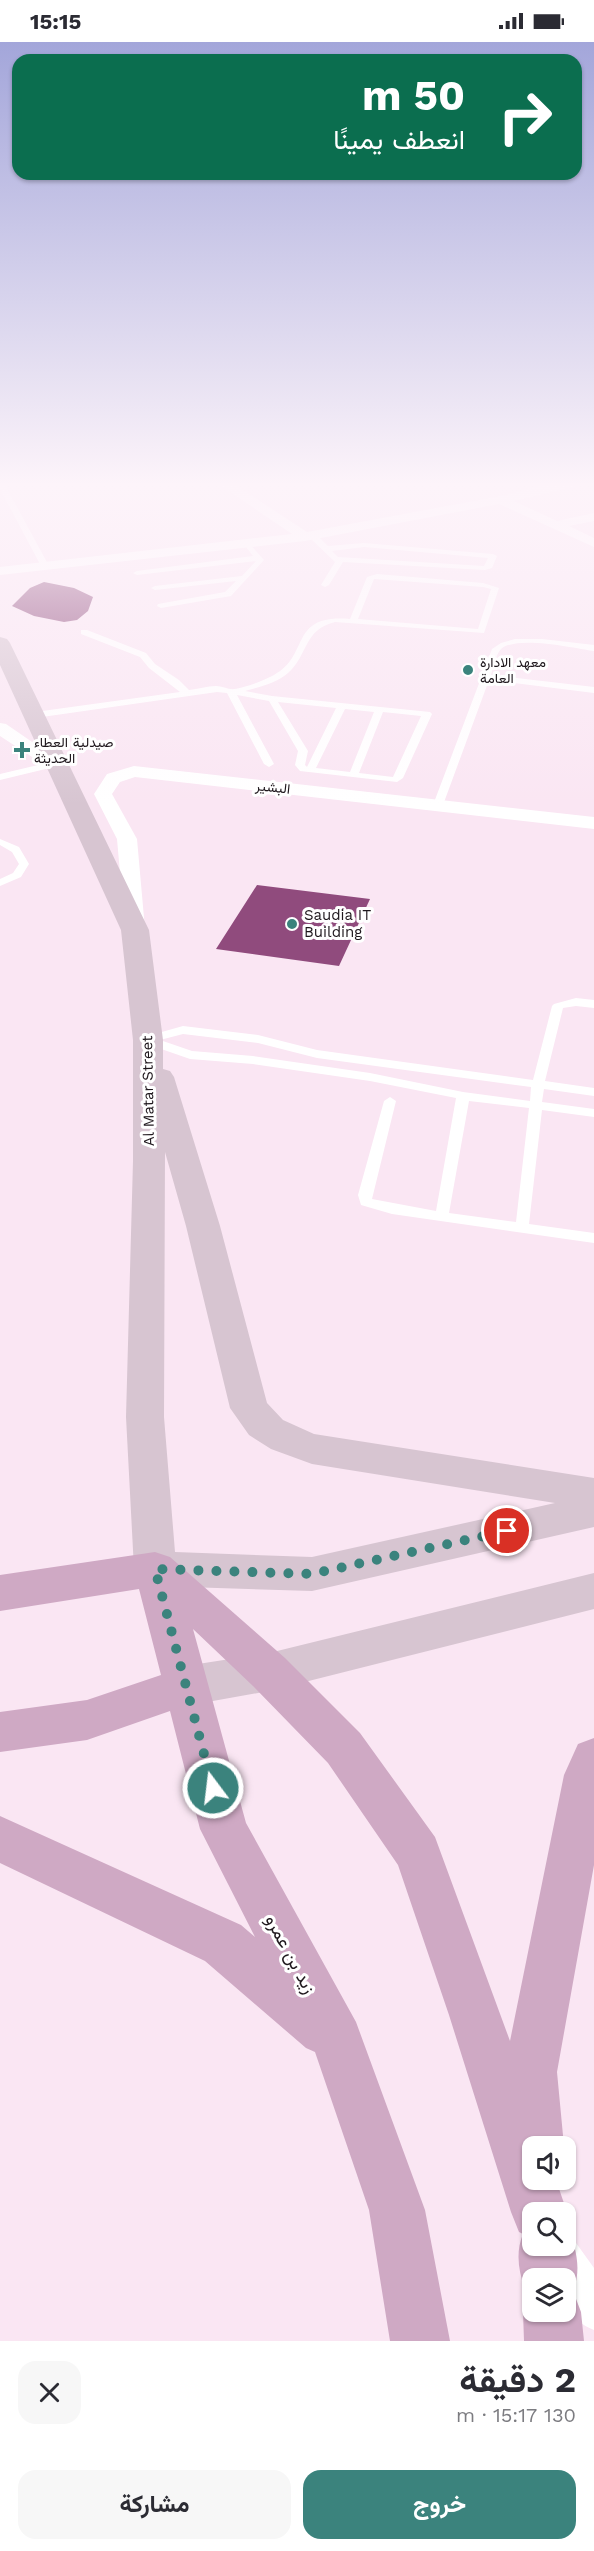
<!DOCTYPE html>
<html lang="ar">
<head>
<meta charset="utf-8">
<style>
	:root { --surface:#fff; --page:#f7f7f7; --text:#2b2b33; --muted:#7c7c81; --accent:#3b837d }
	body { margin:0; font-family:"Work Sans",Vazirmatn,sans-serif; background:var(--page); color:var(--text); direction:rtl; height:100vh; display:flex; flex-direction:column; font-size:22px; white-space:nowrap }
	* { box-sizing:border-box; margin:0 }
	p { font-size:20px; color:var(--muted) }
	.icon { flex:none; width:33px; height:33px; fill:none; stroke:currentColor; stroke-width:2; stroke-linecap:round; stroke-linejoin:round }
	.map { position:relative; height:2299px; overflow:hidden; direction:ltr }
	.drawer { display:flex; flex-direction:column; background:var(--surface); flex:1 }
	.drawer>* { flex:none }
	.banner { position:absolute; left:12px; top:12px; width:570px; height:126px; border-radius:18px; box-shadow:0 2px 4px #0004; direction:rtl; background:#0b6e4f; color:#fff; overflow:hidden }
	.tools { position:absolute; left:522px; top:2094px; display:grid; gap:12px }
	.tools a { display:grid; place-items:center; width:54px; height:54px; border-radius:12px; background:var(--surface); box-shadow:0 2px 4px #0004; font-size:30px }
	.pin { position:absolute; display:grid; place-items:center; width:51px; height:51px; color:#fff; margin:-26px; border:3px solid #fff; border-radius:50%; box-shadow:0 2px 6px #0007 }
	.me { position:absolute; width:66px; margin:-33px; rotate:345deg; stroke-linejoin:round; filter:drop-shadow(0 0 4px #0008) }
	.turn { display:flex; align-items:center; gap:21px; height:126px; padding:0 18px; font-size:27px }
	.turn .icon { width:78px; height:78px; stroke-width:2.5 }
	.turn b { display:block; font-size:42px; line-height:51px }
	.round { display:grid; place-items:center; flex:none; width:63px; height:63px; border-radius:18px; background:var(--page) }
	.head { display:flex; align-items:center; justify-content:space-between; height:102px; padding:0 18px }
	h1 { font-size:36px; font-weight:700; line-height:45px }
	.action { display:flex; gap:12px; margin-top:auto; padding:12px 18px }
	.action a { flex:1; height:69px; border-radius:18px; background:var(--accent); color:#fff; font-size:24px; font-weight:700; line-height:69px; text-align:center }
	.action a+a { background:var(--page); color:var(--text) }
	.status { display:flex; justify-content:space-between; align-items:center; height:42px; padding:0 30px; background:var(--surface); direction:ltr }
	.status svg { height:16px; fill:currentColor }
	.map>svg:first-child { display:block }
	.building { fill:#904b7d }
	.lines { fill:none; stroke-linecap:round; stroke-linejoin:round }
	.service { fill:#fff; fill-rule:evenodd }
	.minor { fill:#fff; fill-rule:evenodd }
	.secondary { fill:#d7c5d1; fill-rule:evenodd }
	.primary { fill:#cfa9c4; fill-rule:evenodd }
	.route { stroke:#3b837d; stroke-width:10; stroke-dasharray:0 18 }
	.poi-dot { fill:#3b837d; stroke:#fff; stroke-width:2 }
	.labels { text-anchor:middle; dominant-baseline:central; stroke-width:6; stroke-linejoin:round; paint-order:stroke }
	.far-poi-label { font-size:14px; fill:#1e171c; stroke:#fff; text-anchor:start }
	.far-street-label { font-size:14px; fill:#1e171c; stroke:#fff }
	.poi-label { font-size:15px; fill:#1e171c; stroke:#fff; text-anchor:start }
	.street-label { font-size:15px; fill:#1e171c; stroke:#fff }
	.near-street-label { font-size:18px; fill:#1e171c; stroke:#fff }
</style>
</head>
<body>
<div class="status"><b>15:15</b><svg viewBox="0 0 49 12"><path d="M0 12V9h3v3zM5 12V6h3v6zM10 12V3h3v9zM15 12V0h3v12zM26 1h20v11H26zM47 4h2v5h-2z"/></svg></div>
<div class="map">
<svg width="594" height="2299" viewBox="0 0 594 2299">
	<rect width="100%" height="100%" fill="#fae6f3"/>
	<path class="building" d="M44,540L74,546L93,555L88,569L77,578L64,580L34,574L12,564L30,546Z
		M257,843L370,857L339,924L216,907Z"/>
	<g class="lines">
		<path class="service" d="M0,441H4L49,524L48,526L41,524L0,447Z
			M309,491H315L328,504L364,501L493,512L497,514L492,526L485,528L343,520L329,543L325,545L321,543L335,520L309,495ZM364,505L488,516L484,524L338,515L332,509Z
			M247,499L264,518L231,554L161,566L157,564L158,562L225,550L236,539L155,548L151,546L155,544L242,534L256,519L137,533L133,531L137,529L253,514L243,501Z
			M377,532L483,541L499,546L484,591L335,580C303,588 309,612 288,631C277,641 259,645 245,649L272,654L430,670L432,672L403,736L397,740L300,729L295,723L298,709L269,659L237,653L274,722L269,725L264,722L227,651L217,650L35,676L30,673L35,670L180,650L149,626L140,615L81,592V588H87L146,611L155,622L179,638L189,648C198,647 207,644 216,644C222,644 229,648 235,647C247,645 263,639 274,633C311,613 288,572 350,577L367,535ZM374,537L483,545L491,547L478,587L358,577ZM278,660L336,666L307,725L305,723L308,709ZM345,667L374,670L350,730L316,726ZM383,670L421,674L393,735L359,731Z
			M515,597H542L594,603V609C574,606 517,593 501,607C496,612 493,626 491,633L594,645V651L489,638L443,763L435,765L433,763L492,607L501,601Z
			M55,719L58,720V724L0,738V732Z
			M0,797L19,805L29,822L21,835L0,844V837L13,831L19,822L12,810L0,803Z
			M576,956L594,958V966L576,964L563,966L545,1039L594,1046V1054L544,1047L542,1060L594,1067V1075L542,1068L529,1182L594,1191V1201L392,1172L361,1163L358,1153L384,1059L390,1055L396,1059L372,1157L436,1169L456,1056L370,1039L253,1022L190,1017L144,1001L142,998L144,995L183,984L258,993L317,1008L533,1038L552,964L554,962ZM183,992L258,1001L317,1016L531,1045L530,1059L463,1050L370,1031L253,1014L192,1009L160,998ZM469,1059L529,1066L516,1180L449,1171Z"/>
		<path class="minor" d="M217,441H232L307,490L501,454L553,441H577L576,444L514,459L557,479L594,471V479L569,484L594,496V505L499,462L305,499L0,533V525L292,492Z
			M0,681L6,682L67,724L64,728H52L0,694Z
			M134,724L594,775V787L135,735L120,740L112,752L137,797L145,887L142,891L135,893L128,891L125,887L117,797L94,752L107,732Z
			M566,2187L594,2226V2288C566,2276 566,2264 566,2236H548L536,2220L530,2204L532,2198V2204H566Z"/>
		<path class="secondary" d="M0,595L7,597L10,601L149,888L163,998V1027L170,1029L174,1035L220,1184L267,1361L283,1378L314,1392L594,1436V1485L312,1549L155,1544L140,1539L134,1527L126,1375L133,1119V998L121,888L0,623ZM165,1110L186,1184L230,1366L249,1393L271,1407L312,1422L555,1461L312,1515L175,1510L164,1375Z
			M594,1531V1567L269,1649L185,1664L169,1658L163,1644L169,1630L185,1624L269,1611Z"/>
		<path class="primary" d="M155,1510L170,1515L285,1616L360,1691L435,1795L510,1999L564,1733L578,1702L594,1696V1823L557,2030L564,2104H532V2138H556L567,2170L566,2174V2170H532V2204H566V2183L567,2184C576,2205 582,2227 573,2249L581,2270L584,2299H524L523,2270L528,2256C520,2235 514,2214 523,2192L519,2190L511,2170L449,1973L398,1823L328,1721L253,1644L193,1587L246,1781L356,1980L425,2168L450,2299H390L369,2168L315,2010L306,2006L205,1919L0,1821V1774L241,1883L255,1895L200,1787L170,1669L87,1698L0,1710V1670L87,1658L161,1633L139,1547L0,1569V1533ZM532,2236H566V2270H532Z"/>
	</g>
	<linearGradient id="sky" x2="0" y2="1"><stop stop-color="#a3a6da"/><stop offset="0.58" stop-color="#fdf4fa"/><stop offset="1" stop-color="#fdf4fa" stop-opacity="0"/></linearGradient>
	<rect width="594" height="763" fill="url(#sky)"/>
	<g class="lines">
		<path class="route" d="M213,1746L155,1527L312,1532L507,1489"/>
	</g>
	<g class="poi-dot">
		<circle cx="468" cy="628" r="6"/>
		<path d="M19 699h6v6h6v6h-6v6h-6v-6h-6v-6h6z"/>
		<circle cx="292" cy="882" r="6"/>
	</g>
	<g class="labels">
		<g class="far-poi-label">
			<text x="480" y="620">معهد الادارة<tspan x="480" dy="16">العامة</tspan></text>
			<text x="34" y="700">صيدلية العطاء<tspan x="34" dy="16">الحديثة</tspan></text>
		</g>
		<g class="far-street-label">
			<text transform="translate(273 745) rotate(6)">البشير</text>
		</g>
		<g class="poi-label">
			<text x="304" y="873">Saudia IT<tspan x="304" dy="17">Building</tspan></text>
		</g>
		<g class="street-label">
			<text transform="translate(148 1049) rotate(-91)">Al Matar Street</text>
		</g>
		<g class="near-street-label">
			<text transform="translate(291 1912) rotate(62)">زيد بن عمرو</text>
		</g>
	</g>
</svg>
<div class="tools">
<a><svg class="icon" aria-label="sound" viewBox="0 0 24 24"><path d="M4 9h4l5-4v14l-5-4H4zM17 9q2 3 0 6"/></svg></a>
<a><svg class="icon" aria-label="search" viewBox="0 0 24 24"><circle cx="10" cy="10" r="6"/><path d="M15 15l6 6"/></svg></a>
<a><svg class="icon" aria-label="layers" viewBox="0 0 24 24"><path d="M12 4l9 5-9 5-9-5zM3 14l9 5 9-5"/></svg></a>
</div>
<div class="pin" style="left:507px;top:1489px;background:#d93025"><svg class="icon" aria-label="arrive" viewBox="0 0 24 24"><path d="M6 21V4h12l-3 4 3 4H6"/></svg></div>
<svg class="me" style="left:213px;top:1746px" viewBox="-20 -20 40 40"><circle r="17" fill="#3b837d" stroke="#fff" stroke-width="3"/><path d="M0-11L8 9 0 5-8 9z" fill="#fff"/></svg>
<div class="banner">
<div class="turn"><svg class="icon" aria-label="right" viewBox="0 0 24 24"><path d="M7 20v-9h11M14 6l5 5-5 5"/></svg><div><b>50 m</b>انعطف يمينًا</div></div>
</div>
</div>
<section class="drawer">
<div class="head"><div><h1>2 دقيقة</h1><p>130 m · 15:17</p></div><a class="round"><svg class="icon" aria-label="close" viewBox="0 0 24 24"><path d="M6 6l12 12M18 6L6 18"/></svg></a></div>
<div class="action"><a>خروج</a><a>مشاركة</a></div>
</section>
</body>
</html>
